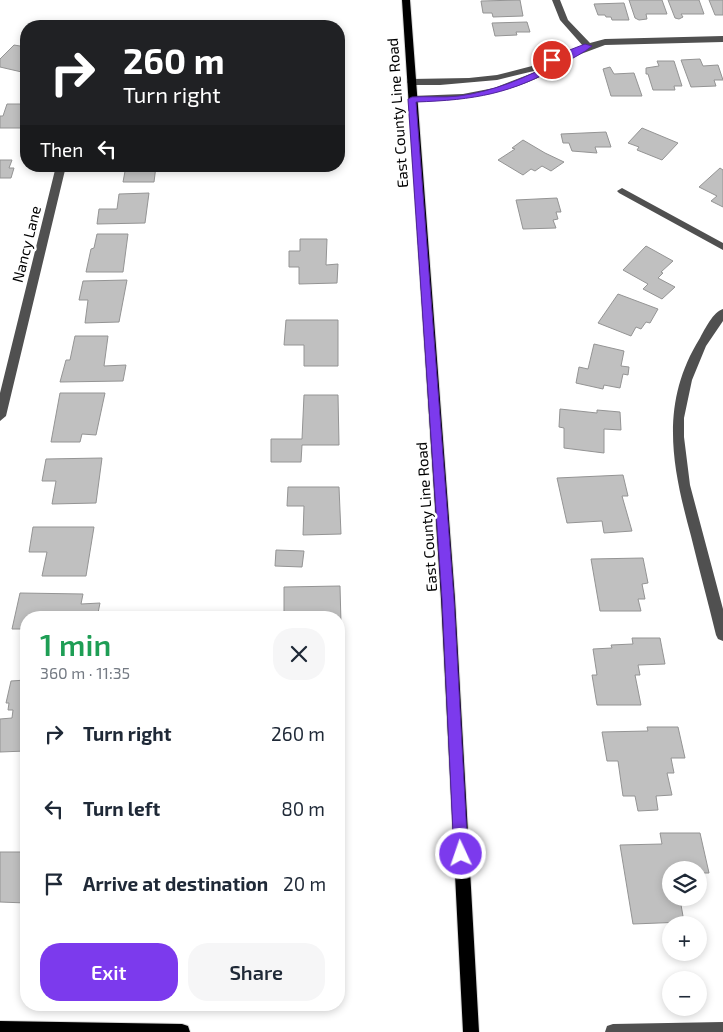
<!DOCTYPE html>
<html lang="en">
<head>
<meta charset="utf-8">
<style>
	:root { --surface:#fff; --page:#f6f6f7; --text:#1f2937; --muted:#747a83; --accent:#7c3aed }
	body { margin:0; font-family:"Exo 2",sans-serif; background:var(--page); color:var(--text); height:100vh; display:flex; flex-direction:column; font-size:19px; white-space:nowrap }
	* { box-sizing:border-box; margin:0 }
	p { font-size:16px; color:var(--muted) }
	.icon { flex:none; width:28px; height:28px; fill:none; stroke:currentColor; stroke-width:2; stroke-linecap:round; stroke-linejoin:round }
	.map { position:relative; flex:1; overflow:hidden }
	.side { position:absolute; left:20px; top:611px; width:325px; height:400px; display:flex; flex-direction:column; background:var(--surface); border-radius:20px; box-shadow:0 2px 8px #0003 }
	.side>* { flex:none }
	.hud { position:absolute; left:20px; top:20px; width:325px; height:152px; border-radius:20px; box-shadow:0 2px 8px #0003; background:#202124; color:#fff; overflow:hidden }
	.fabs { position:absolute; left:662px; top:861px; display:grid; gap:10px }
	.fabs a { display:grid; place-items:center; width:45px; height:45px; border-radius:50%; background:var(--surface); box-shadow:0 2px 8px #0003; font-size:25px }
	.pin { position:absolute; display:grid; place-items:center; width:42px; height:42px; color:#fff; margin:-21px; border:2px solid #fff; border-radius:50%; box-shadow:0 1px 5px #0007 }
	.me { position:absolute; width:55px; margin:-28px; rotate:357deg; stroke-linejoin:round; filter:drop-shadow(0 0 4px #0008) }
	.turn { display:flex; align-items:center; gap:18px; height:105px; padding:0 20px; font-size:22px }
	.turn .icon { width:65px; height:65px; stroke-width:2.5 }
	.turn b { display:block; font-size:35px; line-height:42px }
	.then { display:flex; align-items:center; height:48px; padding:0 20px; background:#0003; gap:10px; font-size:19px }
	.round { display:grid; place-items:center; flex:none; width:52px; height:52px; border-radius:20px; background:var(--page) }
	.head { display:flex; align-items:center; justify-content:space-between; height:85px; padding:0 20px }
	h1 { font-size:30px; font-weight:600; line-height:38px; color:#1e9e55 }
	.primary-button { display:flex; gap:10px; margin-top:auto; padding:10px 20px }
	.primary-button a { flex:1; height:58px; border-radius:20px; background:var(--accent); color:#fff; font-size:20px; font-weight:600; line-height:58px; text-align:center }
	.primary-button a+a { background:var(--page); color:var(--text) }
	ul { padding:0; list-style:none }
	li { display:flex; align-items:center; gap:15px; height:75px; padding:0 20px }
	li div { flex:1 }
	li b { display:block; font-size:19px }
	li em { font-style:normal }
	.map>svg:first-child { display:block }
	.building { fill:#c0c0c0; stroke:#949494 }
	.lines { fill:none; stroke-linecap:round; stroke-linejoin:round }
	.major-casing { stroke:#dbdbdb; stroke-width:2 }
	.minor { fill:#505050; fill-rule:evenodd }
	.major { fill:#000; fill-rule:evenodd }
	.route { fill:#7c3aed; stroke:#51269a }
	.labels { text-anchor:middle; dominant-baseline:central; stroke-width:5; stroke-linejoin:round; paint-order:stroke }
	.street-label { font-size:15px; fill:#000; stroke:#fff }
</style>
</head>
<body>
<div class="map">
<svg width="723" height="1032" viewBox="0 0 723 1032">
	<rect width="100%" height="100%" fill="#fff"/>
	<path class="building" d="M520,0L523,16L493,17L492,13H483L481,1Z
		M629,0H662L667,14H646L647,19L639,20L635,18Z
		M668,0H699L704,14H681L683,17L679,19L675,18Z
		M709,0H723V15H715Z
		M624,3L629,20H612L611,17H606L605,15H598L594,4Z
		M527,22L530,32H516L517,35L495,36L492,23Z
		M14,45L26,47V73L0,67V59Z
		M700,59L703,66L718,65L723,80H714L716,86L691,87L681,60Z
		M657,61H674L682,86H674L675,90H653L648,74H646V68L659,66Z
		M610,67L614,74L634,73L642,96H611L603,69Z
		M7,104H26V128H0V116H3Z
		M642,128L678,143L662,160L637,150L639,147L628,143Z
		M606,132L611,147H595L597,153L572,151L569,143H563L561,134Z
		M523,140L545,153L564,162L551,171L542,166L535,171L531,169L523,175L498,160L515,149L512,148Z
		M0,160H12L9,168H14L11,178H0Z
		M126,166H156L154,182H123Z
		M720,168L723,170V207L711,201L717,196L699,187Z
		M149,193L145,223L97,224L99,209H117L119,194Z
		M557,198L561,212H556L558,219L553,220L556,228L523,229L516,200Z
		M97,234H128L123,272H86L91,249L94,248Z
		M300,239H327L326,265L338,264L337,283L299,284V267H289V251H300Z
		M646,246L673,261L661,272L663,273L658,278L675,287L662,299L643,289L648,284L623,270Z
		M127,280L119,322L85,323L88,300H79L83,281Z
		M618,294L658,309L650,323L646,322L641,329L636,327L631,336L598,323Z
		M286,320H338V366H304V345H284Z
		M75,336H108L104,366L126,365L123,381L60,382L66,360H70Z
		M594,344L624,351L621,366L629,367L628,375L623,374L620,388L604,385L603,389L576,383L579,367L588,369Z
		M60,393H105L96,435L82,434L80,442H51Z
		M304,395H338L339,445H302L301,462H271V439H302Z
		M560,409L597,413V410L620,412L621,430L604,429V453L564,448V428L559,427Z
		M102,458L96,503L52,504L56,481H42L46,459Z
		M623,475L628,496H622L632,531L604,533L602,521L567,523L557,478Z
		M288,487H339L341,534L303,535L304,506H287Z
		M33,527H94L86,576H42L47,552H29Z
		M276,550L304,551L302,567L275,566Z
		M643,558L648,583L642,584L645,599H638L641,611H600L591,559Z
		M340,586L342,661H339V618H284V587Z
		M20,593L83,594L81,604L100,603L97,618H26V629H12Z
		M632,638H660L665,664L638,665L640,675H635L641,705H597L592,675H597L593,649L612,648L611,645L633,644Z
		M26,680V751L0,752V719L12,718L13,710H8L9,703H6L11,681Z
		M647,727H678L685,758H671L674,773H667L672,795L656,796L658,810L638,811L635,796H623L618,761H607L602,732L648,731Z
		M660,833H700L709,873H699V870H671V898H685L680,899L684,922L633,924L620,845L662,844Z
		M0,852H26V903L0,902Z"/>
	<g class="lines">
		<g class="major-casing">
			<path id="major" d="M402,0H410L455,599L479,1032H463L441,599Z
				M0,1021L182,1024L188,1026L190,1032H0Z"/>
		</g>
		<path class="minor" d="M552,0H560L568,20L590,43L605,39L723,36V42L605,45L538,70L497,80L440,85H411L407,82L411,79L469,78L497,75L532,66L583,46L560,20Z
			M543,69L547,72L546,74C503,96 459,100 412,102L408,99L412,96L463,94L494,88Z
			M56,166H66L6,416L0,421V393Z
			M622,188L723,243V250L619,193L617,191Z
			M723,309V321L706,346L692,380L684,418V437L690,485L723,609V641L718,639L716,635C708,602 699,569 691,536C672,466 659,404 700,338C705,329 713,312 723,309Z
			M723,1022V1032H605L607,1026L613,1024Z"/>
		<use href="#major" class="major"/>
	</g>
	<path class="route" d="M585,44L592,46C584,53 572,58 563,64C512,94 474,100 416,102L454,599L468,854L466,858L461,861L456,858L454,854L442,599L408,99L412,97C427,96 444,98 459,96C494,91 527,78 558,60L549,62V58Z"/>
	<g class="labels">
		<g class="street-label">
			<text transform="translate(397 113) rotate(-94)">East County Line Road</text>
			<text transform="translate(26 244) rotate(-76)">Nancy Lane</text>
			<text transform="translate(426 517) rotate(-94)">East County Line Road</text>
		</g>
	</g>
</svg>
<div class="fabs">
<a><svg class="icon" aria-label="layers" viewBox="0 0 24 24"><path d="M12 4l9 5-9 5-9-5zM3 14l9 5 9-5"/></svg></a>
<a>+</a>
<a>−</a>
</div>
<div class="pin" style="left:552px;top:60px;background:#d93025"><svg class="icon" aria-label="arrive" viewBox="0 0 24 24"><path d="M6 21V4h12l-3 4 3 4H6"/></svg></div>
<svg class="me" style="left:461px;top:854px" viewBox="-20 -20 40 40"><circle r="17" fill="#7c3aed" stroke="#fff" stroke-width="3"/><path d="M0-11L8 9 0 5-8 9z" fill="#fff"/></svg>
<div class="hud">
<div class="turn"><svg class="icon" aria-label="right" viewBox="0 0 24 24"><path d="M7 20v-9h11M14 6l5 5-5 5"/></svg><div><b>260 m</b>Turn right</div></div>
<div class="then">Then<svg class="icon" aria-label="left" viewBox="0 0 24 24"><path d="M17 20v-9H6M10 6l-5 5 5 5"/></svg></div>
</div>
<section class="side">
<div class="head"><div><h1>1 min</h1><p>360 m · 11:35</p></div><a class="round"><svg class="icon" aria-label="close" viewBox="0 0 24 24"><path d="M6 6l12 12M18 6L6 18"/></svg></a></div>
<ul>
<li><svg class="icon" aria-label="right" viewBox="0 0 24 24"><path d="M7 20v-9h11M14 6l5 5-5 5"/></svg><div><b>Turn right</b></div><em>260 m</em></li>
<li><svg class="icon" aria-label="left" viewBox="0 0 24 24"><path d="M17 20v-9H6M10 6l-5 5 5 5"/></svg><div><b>Turn left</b></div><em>80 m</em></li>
<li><svg class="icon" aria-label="arrive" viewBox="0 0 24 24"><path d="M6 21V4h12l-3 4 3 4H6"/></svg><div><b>Arrive at destination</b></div><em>20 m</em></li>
</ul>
<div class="primary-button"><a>Exit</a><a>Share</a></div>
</section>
</div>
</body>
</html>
